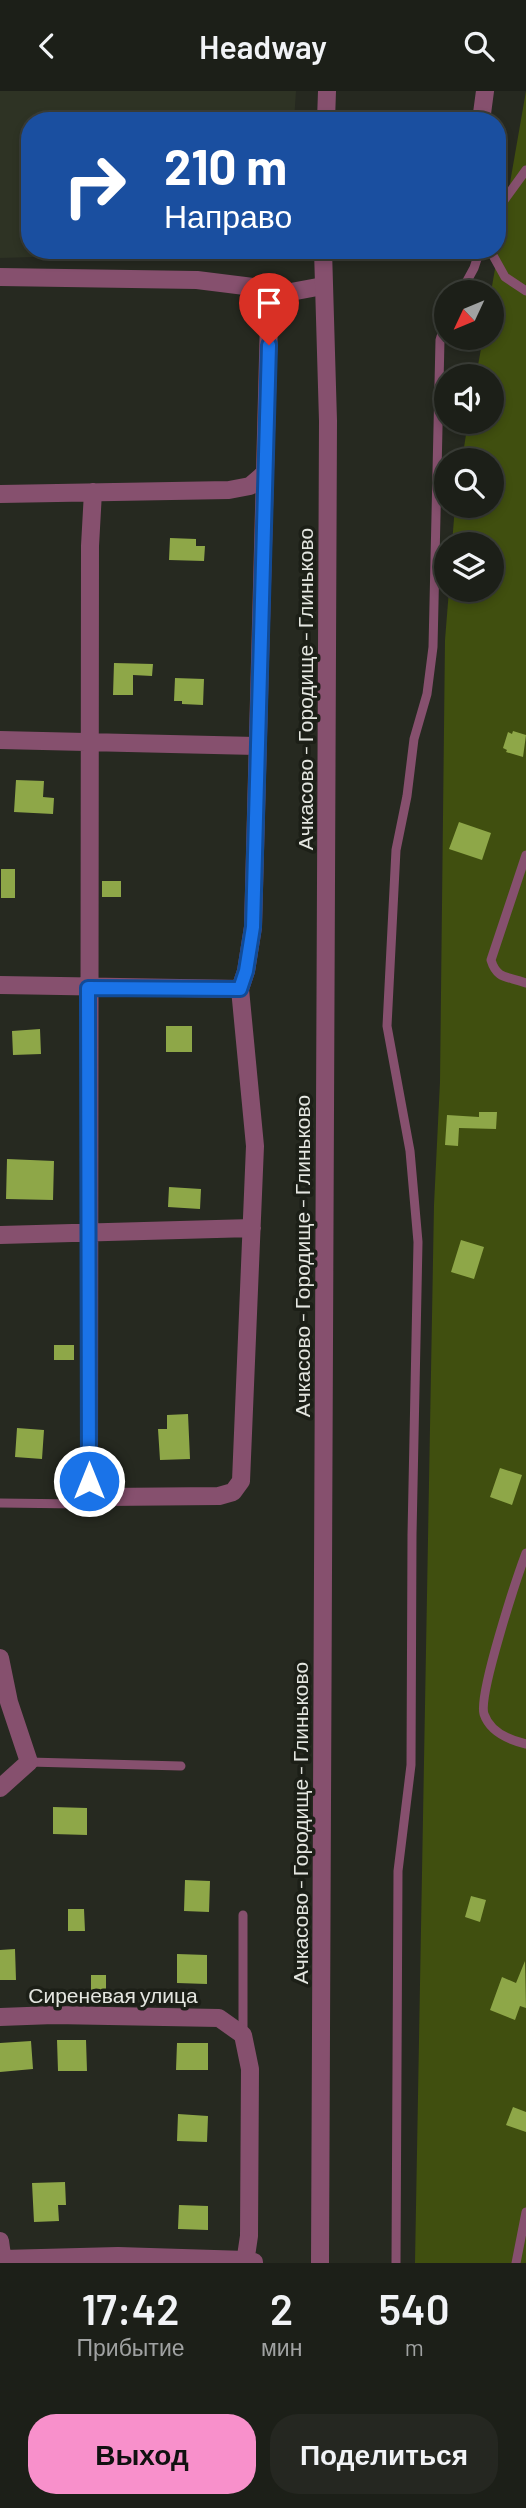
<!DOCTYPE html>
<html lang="ru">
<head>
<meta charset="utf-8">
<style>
	:root { --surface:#1c1f18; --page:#252721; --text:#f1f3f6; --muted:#a0a2a2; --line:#3a3d37; --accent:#f890cb }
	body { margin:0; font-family:Barlow,sans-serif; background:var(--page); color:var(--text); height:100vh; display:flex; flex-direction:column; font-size:26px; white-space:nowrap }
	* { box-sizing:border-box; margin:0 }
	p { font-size:23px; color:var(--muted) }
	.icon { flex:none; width:38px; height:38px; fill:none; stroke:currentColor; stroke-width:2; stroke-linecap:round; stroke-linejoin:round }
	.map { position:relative; height:2172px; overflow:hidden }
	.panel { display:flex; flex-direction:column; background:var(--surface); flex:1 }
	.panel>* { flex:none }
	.banner { position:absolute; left:21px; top:21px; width:485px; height:147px; border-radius:28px; box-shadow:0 4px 10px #0003,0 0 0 2px var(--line); background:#1a4fa0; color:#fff; overflow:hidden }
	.needle { width:46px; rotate:226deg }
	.buttons { position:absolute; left:434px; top:189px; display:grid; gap:14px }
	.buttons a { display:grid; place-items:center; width:70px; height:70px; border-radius:50%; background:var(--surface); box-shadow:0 4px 10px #0003,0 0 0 2px var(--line); font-size:35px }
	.pin { position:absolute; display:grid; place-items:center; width:60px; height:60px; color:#fff; margin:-72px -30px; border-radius:50% 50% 50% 0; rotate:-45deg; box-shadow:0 0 7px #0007 }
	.pin .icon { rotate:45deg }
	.me { position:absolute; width:77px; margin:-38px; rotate:0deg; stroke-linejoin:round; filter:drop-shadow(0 0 5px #0008) }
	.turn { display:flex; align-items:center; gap:24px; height:147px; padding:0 28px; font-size:32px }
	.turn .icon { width:91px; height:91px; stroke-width:2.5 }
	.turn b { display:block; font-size:49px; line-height:60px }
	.eta { display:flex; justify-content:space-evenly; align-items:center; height:119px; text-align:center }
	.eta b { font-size:42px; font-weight:600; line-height:49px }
	.button { display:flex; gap:14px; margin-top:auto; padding:14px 28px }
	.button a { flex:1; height:80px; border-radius:28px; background:var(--accent); color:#111; font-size:28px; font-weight:600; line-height:80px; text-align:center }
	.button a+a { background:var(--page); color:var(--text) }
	header { display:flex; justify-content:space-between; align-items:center; height:91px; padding:0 28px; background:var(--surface); font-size:32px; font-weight:600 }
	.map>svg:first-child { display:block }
	.built { fill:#2e3324 }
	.green { fill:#404f0f }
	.building { fill:#8ea748 }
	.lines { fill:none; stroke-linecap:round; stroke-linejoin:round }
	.service { stroke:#86506e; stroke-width:9 }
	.minor { stroke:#86506e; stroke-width:18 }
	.tertiary { stroke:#86506e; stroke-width:18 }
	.route-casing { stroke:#114b97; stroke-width:18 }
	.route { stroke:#1a73e8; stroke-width:12 }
	.labels { text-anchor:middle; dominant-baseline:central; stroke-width:7; stroke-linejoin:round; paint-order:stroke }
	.street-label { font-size:21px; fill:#e4e6e0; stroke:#1c1f17 }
</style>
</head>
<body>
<header><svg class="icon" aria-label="back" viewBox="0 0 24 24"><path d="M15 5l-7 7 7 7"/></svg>Headway<svg class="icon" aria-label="search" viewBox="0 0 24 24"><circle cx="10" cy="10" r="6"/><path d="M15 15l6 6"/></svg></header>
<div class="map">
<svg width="526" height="2172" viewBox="0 0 526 2172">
	<rect width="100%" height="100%" fill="#262920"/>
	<path class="built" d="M0,0H296L294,30H30V159H268L0,167Z"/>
	<path class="green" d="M526,0V2172H415L434,1114L440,991L445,549L449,499H492V453H452L455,415H492V369H462L468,331H492V285H476L483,247H492L491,201Z"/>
	<path class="building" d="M170,447L196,448V455H205L204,470L169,469Z
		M114,572L153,573L152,585L133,584V604H113Z
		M175,587L204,588L203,614L182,613V610H174Z
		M513,640L526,644L523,666L506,661L507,659L503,657L508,641L512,643Z
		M16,689L44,690L43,706L54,707L53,723L14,721Z
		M459,731L491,742L482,769L449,758Z
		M1,778H15V807H1Z
		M102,790H121V806H102Z
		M166,935H192V961H166Z
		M40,938L41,963L13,964L12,940Z
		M479,1021H497L496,1038L459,1037L458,1055L445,1054L447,1024L479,1026Z
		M7,1068L54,1070L53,1109L6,1108Z
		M169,1096L201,1098L200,1118L168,1116Z
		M461,1149L484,1156L474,1188L451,1181Z
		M54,1254H74V1269H54Z
		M188,1323L190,1368L160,1369L158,1338H167V1324Z
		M17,1337L44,1339L42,1368L15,1366Z
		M500,1377L522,1384L512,1414L490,1406Z
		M53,1716L87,1717V1744L53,1743Z
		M185,1789L210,1790L209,1821L184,1820Z
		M471,1805L486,1809L480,1831L465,1826Z
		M68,1818H84L85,1840H68Z
		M15,1858L16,1889H0V1859Z
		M177,1863L207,1864V1893L177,1892Z
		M525,1870L526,1917L520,1915L515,1929L490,1919L502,1886L516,1892Z
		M91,1884H106V1903L91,1904Z
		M57,1949H86L87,1980H58Z
		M31,1950L33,1978L0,1981V1952Z
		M177,1952H208V1979H176Z
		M513,2016L526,2021V2041L506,2034Z
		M178,2023L208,2025L207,2051L177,2050Z
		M65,2091L66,2114H58L59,2130L34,2131L32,2092Z
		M179,2114L208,2115V2139L178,2138Z"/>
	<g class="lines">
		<path class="service" d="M497,119L526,79
			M490,159L505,186L526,200
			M461,201L474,177L480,159
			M526,764L491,869C497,889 508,885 526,892
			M0,1412L80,1413
			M526,1462C517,1486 478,1604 484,1623C490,1641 509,1649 526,1653
			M29,1671L181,1675
			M243,1943V1824
			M396,2172L398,1780L411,1674L412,1444L418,1151L410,1060L387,935L396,759L407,705L414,648L427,603L433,556L440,249L446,229
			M516,2172L526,2121"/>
		<path class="minor" d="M481,30L485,0
			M0,186L197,189L261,197L280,203L323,195
			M93,401L90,455L89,1390L94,1404L105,1406L219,1405L233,1401L241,1390L255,1055L240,898L246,880L253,836L269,229L280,203
			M0,403L229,399L250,395L265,382
			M0,649L258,655
			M0,894L240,898
			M0,1144L252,1137
			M0,1567L9,1611L29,1671L0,1697
			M0,1926L54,1924L219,1927L243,1944L250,1978L249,2145L245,2172
			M0,2150L3,2172
			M3,2168L118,2165L246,2169L254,2171"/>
		<path class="tertiary" d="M326,30L327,0
			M320,2172L328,330L323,159"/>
	</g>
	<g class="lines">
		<g class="route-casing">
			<path id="route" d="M89,1390L88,897L240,898L246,880L253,836L269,254"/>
		</g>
		<use href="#route" class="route"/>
	</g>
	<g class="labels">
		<g class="street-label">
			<text transform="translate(304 598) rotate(-90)">Ачкасово - Городище - Глиньково</text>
			<text transform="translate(301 1165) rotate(-90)">Ачкасово - Городище - Глиньково</text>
			<text transform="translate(299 1732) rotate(-90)">Ачкасово - Городище - Глиньково</text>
			<text x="113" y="1903">Сиреневая улица</text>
		</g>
	</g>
</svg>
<div class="buttons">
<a><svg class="needle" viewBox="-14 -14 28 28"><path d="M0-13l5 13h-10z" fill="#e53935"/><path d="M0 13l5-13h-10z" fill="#a0a2a2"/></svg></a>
<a><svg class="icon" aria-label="sound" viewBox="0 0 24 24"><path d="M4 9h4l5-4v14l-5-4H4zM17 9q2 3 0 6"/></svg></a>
<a><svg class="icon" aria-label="search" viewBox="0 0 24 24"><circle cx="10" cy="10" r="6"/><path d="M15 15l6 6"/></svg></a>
<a><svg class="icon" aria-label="layers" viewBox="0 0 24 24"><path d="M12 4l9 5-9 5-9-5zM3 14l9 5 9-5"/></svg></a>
</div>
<div class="pin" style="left:269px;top:254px;background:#d93025"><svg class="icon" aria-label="arrive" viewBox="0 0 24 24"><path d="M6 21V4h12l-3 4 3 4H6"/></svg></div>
<svg class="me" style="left:89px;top:1390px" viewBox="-20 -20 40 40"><circle r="17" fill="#1a73e8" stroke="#fff" stroke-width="3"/><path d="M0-11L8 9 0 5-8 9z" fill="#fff"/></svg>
<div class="banner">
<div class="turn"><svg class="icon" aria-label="right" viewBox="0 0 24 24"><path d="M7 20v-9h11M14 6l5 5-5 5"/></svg><div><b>210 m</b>Направо</div></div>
</div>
</div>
<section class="panel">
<div class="eta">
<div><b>17:42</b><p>Прибытие</p></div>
<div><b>2</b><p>мин</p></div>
<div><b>540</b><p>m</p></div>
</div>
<div class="button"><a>Выход</a><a>Поделиться</a></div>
</section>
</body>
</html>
